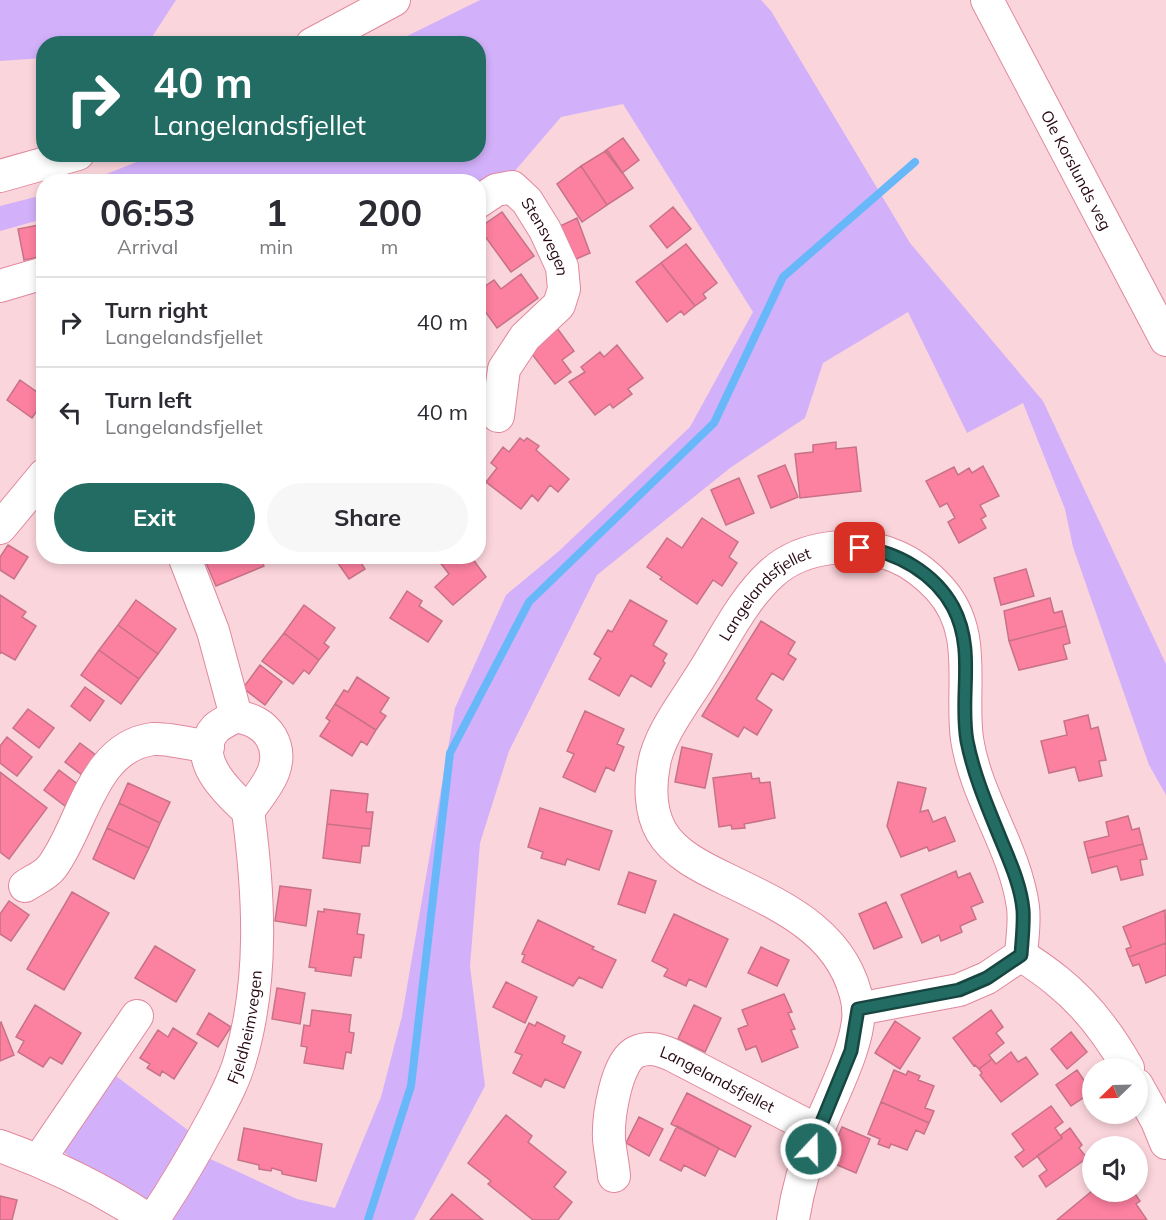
<!DOCTYPE html>
<html lang="en">
<head>
<meta charset="utf-8">
<style>
	:root { --surface:#fff; --page:#f7f7f7; --text:#2b2b33; --muted:#7c7c81; --line:#e1e1e2; --accent:#236c64 }
	body { margin:0; font-family:Mulish,sans-serif; background:var(--page); color:var(--text); height:100vh; display:flex; flex-direction:column; font-size:22px; white-space:nowrap }
	* { box-sizing:border-box; margin:0 }
	p { font-size:20px; color:var(--muted) }
	.icon { flex:none; width:33px; height:33px; fill:none; stroke:currentColor; stroke-width:2; stroke-linecap:round; stroke-linejoin:round }
	.map { position:relative; flex:1; overflow:hidden }
	.details { position:absolute; left:36px; top:174px; width:450px; height:390px; display:flex; flex-direction:column; background:var(--surface); border-radius:24px; box-shadow:0 3px 9px #0003 }
	.details>* { flex:none }
	.hud { position:absolute; left:36px; top:36px; width:450px; height:126px; border-radius:24px; box-shadow:0 3px 9px #0003; background:#236c64; color:#fff; overflow:hidden }
	.needle { width:39px; rotate:247deg }
	.tools { position:absolute; left:1082px; top:1058px; display:grid; gap:12px }
	.tools a { display:grid; place-items:center; width:66px; height:66px; border-radius:50%; background:var(--surface); box-shadow:0 3px 9px #0003; font-size:30px }
	.pin { position:absolute; display:grid; place-items:center; width:51px; height:51px; color:#fff; margin:-26px; border-radius:12px; box-shadow:0 3px 9px #0006 }
	.me { position:absolute; width:66px; margin:-33px; rotate:21deg; stroke-linejoin:round; filter:drop-shadow(0 0 4px #0008) }
	.turn { display:flex; align-items:center; gap:21px; height:126px; padding:0 18px; font-size:27px }
	.turn .icon { width:78px; height:78px; stroke-width:2.5 }
	.turn b { display:block; font-size:42px; line-height:51px }
	.eta { display:flex; justify-content:space-evenly; align-items:center; height:102px; text-align:center }
	.eta b { font-size:36px; font-weight:700; line-height:42px }
	.cta { display:flex; gap:12px; margin-top:auto; padding:12px 18px }
	.cta a { flex:1; height:69px; border-radius:36px; background:var(--accent); color:#fff; font-size:24px; font-weight:700; line-height:69px; text-align:center }
	.cta a+a { background:var(--page); color:var(--text) }
	ul { padding:0; list-style:none }
	li { display:flex; align-items:center; gap:18px; height:90px; padding:0 18px; border-top:2px solid var(--line) }
	li div { flex:1 }
	li b { display:block; font-size:22px }
	li em { font-style:normal }
	.map>svg:first-child { display:block }
	.green { fill:#d2b1fa }
	.lines { fill:none; stroke-linecap:round; stroke-linejoin:round }
	.stream { stroke:#68b8f9; stroke-width:8 }
	.building { fill:#fc80a0; stroke:#c77286; stroke-width:1.5 }
	.minor-casing { stroke:#e0889d; stroke-width:34 }
	.minor { stroke:#fff; stroke-width:32 }
	.route-casing { stroke:#174641; stroke-width:15 }
	.route { stroke:#236c64; stroke-width:10 }
	.labels { text-anchor:middle; dominant-baseline:central; stroke-width:6; stroke-linejoin:round; paint-order:stroke }
	.street-label { font-size:16px; fill:#280812; stroke:#fff }
</style>
</head>
<body>
<div class="map">
<svg width="1166" height="1220" viewBox="0 0 1166 1220">
	<rect width="100%" height="100%" fill="#fbd5dc"/>
	<path class="green" d="M0,0H176L148,43L44,44L43,58L0,61Z
		M480,0H761L771,11L910,243L1043,401L1166,664V795L1149,765L1073,547L1065,509L1023,403L967,433L908,312L823,363L805,418L730,468L597,575L509,751L480,843L470,966L485,1086L414,1220H146L63,1151L100,1064L189,1131L206,1157L297,1199L335,1208L381,1097L402,1016L455,708L506,595L559,551L690,427L753,312L623,104L561,117L479,213L478,182L89,181L154,155L478,154V44L393,43Z
		M43,195V219L0,231V206Z"/>
	<g class="lines">
		<path class="stream" d="M368,1220L411,1086L450,753L529,602L714,423L783,277L915,162"/>
	</g>
	<path class="building" d="M623,138L639,160L622,173L605,151Z
		M607,150L633,188L607,205L581,166Z
		M581,166L607,205L582,222L557,184Z
		M673,207L691,229L667,248L650,226Z
		M502,212L534,256L511,272L479,228Z
		M577,218L590,253L574,260L558,227Z
		M44,224V256L24,260L18,229Z
		M686,244L717,283L703,294L706,298L695,306L661,263Z
		M661,263L695,306L684,315L681,311L667,322L636,282Z
		M521,274L538,298L497,328L479,303L482,302L478,298V291L494,280L501,289Z
		M557,328L574,351L562,360L571,372L555,384L528,349Z
		M617,345L643,378L628,389L632,394L613,408L610,404L595,415L569,382L585,372L581,367L600,352L604,357Z
		M20,380L44,397V401L32,418L7,400Z
		M520,438L524,441L527,438L539,446L536,450L569,479L558,492L550,485L538,501L532,495L521,509L486,482L497,468L491,463L503,447L509,452Z
		M836,442V449L856,447L861,491L800,498L795,454L813,452V445Z
		M785,465L798,497L771,508L758,476Z
		M983,466L999,496L980,505L986,516L981,519L986,528L959,543L948,522L955,518L947,503L940,507L926,481L954,467L958,475L969,468L972,473Z
		M739,478L754,513L726,525L711,490Z
		M702,518L738,542L729,557L737,563L722,586L713,580L697,604L660,579L662,577L647,567L667,538L682,548Z
		M8,545L28,557L14,579L0,570V557Z
		M203,556H260L264,566L216,586Z
		M333,556H361L358,558L365,569L349,579Z
		M435,556H474L472,558L486,577L453,605L435,587L449,574Z
		M1026,569L1034,596L1001,605L994,578Z
		M407,591L422,601L419,606L442,621L428,642L390,618Z
		M0,595L26,612L22,617L36,626L15,660L1,652L0,654Z
		M1050,598L1054,613L1062,611L1066,626L1009,641L1004,611Z
		M136,600L176,629L158,654L118,625Z
		M630,600L667,621L653,645L667,654L663,661L665,663L651,687L631,675L619,696L589,679L601,658L594,654L608,630L612,632Z
		M304,605L335,628L324,643L329,647L319,660L284,633Z
		M761,621L795,642L788,654L796,659L783,680L772,673L756,699L772,710L757,735L744,727L738,737L702,716Z
		M118,625L158,654L139,679L99,650Z
		M1066,626L1070,643L1063,645L1067,659L1019,670L1009,641Z
		M284,633L319,660L309,674L304,670L293,684L262,661Z
		M99,650L139,679L121,704L81,675Z
		M260,665L282,682L265,705L243,688Z
		M357,677L389,698L380,712L386,716L376,730L335,704L344,690L348,692Z
		M85,687L104,701L90,721L71,706Z
		M335,704L376,730L367,745L361,741L352,756L320,736L330,721L326,718Z
		M28,709L54,728L39,748L13,728Z
		M585,711L624,729L617,744L624,747L614,771L606,767L595,792L563,777L574,754L567,751Z
		M1088,715L1091,729L1098,727L1106,760L1099,761L1102,776L1079,781L1075,767L1049,773L1041,741L1067,735L1064,721Z
		M7,737L32,757L17,776L0,763V746Z
		M80,743L101,759L86,778L65,762Z
		M682,747L712,754L705,788L675,782Z
		M59,770L80,786L65,806L44,790Z
		M0,772L47,808L9,859L0,852Z
		M751,773L752,779L759,778L760,783L770,782L775,818L744,824L745,828L732,829L731,825L719,827L713,778Z
		M898,782L926,788L920,812L928,810L933,822L945,817L955,841L929,851L927,847L901,857L887,826Z
		M128,783L170,802L160,823L119,803Z
		M331,790L368,794L366,812H373L371,829L327,824Z
		M119,803L160,823L149,848L107,828Z
		M540,808L612,831L599,870L567,859L565,865L541,858L543,852L528,847Z
		M1128,816L1132,830L1139,828L1143,844L1088,858L1084,842L1109,836L1106,822Z
		M327,824L371,829L369,846H362L360,863L323,858Z
		M107,828L149,848L134,879L93,859Z
		M1143,844L1147,859L1140,860L1143,875L1121,880L1117,866L1092,873L1088,858Z
		M956,871L958,878L970,873L983,902L971,907L976,919L960,926L962,932L941,941L939,935L922,943L901,895Z
		M629,872L656,881L645,913L618,904Z
		M280,886L311,890L306,926L275,921Z
		M72,892L109,913L64,990L27,969Z
		M9,901L29,915L11,941L0,934V914Z
		M886,902L902,937L874,949L859,914Z
		M324,909L360,914L357,934L364,935L361,958L354,957L351,976L315,971L316,968L309,967L318,911L324,912Z
		M1165,910L1166,943L1129,957L1126,949L1131,947L1123,927Z
		M674,914L728,939L706,987L689,979L686,986L664,976L668,969L652,961Z
		M538,920L594,947L592,949L616,960L602,988L579,977L573,986L522,962L525,955L522,954Z
		M1166,943V975L1146,983L1139,964L1133,966L1129,957Z
		M155,946L195,970L176,1002L135,978Z
		M761,947L789,960L777,986L748,973Z
		M506,982L537,997L525,1023L493,1007Z
		M277,988L305,993L300,1024L272,1019Z
		M784,994L792,1012L788,1013L795,1029L791,1030L798,1047L762,1062L756,1046L746,1050L738,1029L748,1025L742,1010Z
		M35,1005L81,1033L62,1064L50,1057L43,1067L18,1052L24,1041L16,1037Z
		M694,1005L721,1018L705,1052L678,1039Z
		M312,1010L351,1015L349,1032L354,1033L351,1053L346,1052L343,1069L304,1063L307,1047L301,1046L304,1025L310,1026Z
		M991,1010L1003,1027L996,1033L1004,1043L989,1055L992,1059L979,1069L975,1065L974,1066L953,1038Z
		M209,1013L231,1027L218,1047L197,1034Z
		M895,1021L920,1038L900,1069L875,1053Z
		M1,1022L14,1055L0,1061V1023Z
		M537,1022L565,1036L562,1043L581,1052L564,1088L545,1079L541,1087L513,1073L522,1055L515,1052L529,1023L535,1026Z
		M173,1028L197,1043L174,1079L162,1071L160,1076L147,1068L150,1064L140,1058L158,1030L168,1037Z
		M1071,1032L1087,1052L1067,1069L1051,1049Z
		M1011,1052L1018,1062L1026,1057L1038,1074L1001,1102L980,1075L982,1073L979,1069L992,1059L996,1064Z
		M894,1070L906,1075L908,1071L920,1076L918,1080L934,1086L925,1108L934,1111L929,1123L881,1102Z
		M1077,1070L1092,1092L1071,1106L1056,1085Z
		M687,1093L751,1126L735,1157L671,1124Z
		M881,1102L929,1123L924,1134L916,1130L907,1150L891,1144L889,1148L878,1144L880,1139L868,1134Z
		M1051,1106L1063,1122L1055,1128L1062,1138L1023,1167L1015,1157L1024,1150L1012,1134Z
		M506,1115L532,1136L528,1142L566,1172L554,1187L572,1202L558,1220H533L488,1184L491,1181L468,1163Z
		M639,1117L663,1129L649,1156L626,1143Z
		M677,1126L719,1148L705,1176L684,1165L681,1171L660,1160Z
		M842,1127L870,1139L856,1173L828,1161Z
		M244,1128L322,1144L316,1181L282,1174V1171L272,1168L271,1171L259,1169V1165L238,1160Z
		M1070,1128L1082,1145L1079,1148L1087,1158L1046,1187L1039,1176L1047,1170L1037,1156L1062,1138L1061,1135Z
		M1092,1191H1133L1140,1201L1136,1204L1147,1220H1057Z
		M452,1194L483,1220H430Z
		M0,1196L17,1200L12,1220H0Z"/>
	<g class="lines">
		<g class="minor-casing">
			<g id="minor">
				<path id="s1" d="M987,0L1166,340"/>
				<path d="M312,44L394,0"/>
				<path d="M0,176L78,154"/>
				<path id="s2" d="M478,202L496,190L512,187L527,201L545,230L562,267L564,289L559,305L525,337L504,369L498,416"/>
				<path d="M0,286L44,273"/>
				<path d="M0,528L44,475"/>
				<path d="M184,556L213,631L236,716"/>
				<path d="M236,716C251,719 263,724 271,737C287,765 264,789 248,811C228,793 189,757 216,728C222,723 229,720 236,716Z"/>
				<path d="M25,886C32,881 42,877 48,871C53,867 56,861 59,856C84,816 96,746 153,739C168,738 192,744 208,747"/>
				<path d="M858,1009L959,990L987,978L1021,955"/>
				<path d="M1137,1085L1157,1121L1166,1143"/>
				<path d="M0,1146C53,1165 102,1189 149,1220"/>
				<path d="M39,1160L137,1016"/>
				<path id="s3" d="M614,1176C613,1164 610,1151 609,1139C608,1118 616,1061 636,1052C649,1046 661,1050 672,1055L818,1131"/>
				<path id="s4" d="M153,1220C175,1187 195,1153 214,1118C224,1099 234,1081 240,1060C264,980 259,893 248,811"/>
				<path id="s5" d="M793,1220C798,1186 806,1160 819,1128C831,1097 863,1038 858,1005C846,934 784,907 726,879C703,868 674,854 661,831C650,811 650,785 654,764C659,734 686,700 702,674C723,641 743,599 772,573C803,545 857,540 895,556C912,563 927,575 939,588C979,631 960,687 967,739C976,798 1015,848 1023,907C1025,923 1022,940 1021,955C1033,963 1045,971 1056,980C1085,1003 1110,1036 1128,1068"/>
			</g>
		</g>
		<use href="#minor" class="minor"/>
	</g>
	<g class="lines">
		<g class="route-casing">
			<path id="route" d="M811,1149L851,1051L858,1009L959,990L987,978L1021,955C1022,940 1024,924 1023,910C1021,886 1010,862 1001,840C988,808 974,776 967,741C959,696 976,650 953,607C935,574 897,551 860,548"/>
		</g>
		<use href="#route" class="route"/>
	</g>
	<g class="labels">
		<g class="street-label">
			<text stroke="none"><textPath href="#s1" startOffset="192">Ole Korslunds veg</textPath></text>
			<text stroke="none"><textPath href="#s2" startOffset="99">Stensvegen</textPath></text>
			<text stroke="none"><textPath href="#s5" startOffset="774">Langelandsfjellet</textPath></text>
			<text stroke="none"><textPath href="#s4" startOffset="216">Fjeldheimvegen</textPath></text>
			<text stroke="none"><textPath href="#s3" startOffset="220">Langelandsfjellet</textPath></text>
		</g>
	</g>
</svg>
<div class="tools">
<a><svg class="needle" viewBox="-14 -14 28 28"><path d="M0-13l5 13h-10z" fill="#e53935"/><path d="M0 13l5-13h-10z" fill="#7c7c81"/></svg></a>
<a><svg class="icon" aria-label="sound" viewBox="0 0 24 24"><path d="M4 9h4l5-4v14l-5-4H4zM17 9q2 3 0 6"/></svg></a>
</div>
<div class="pin" style="left:860px;top:548px;background:#d93025"><svg class="icon" aria-label="arrive" viewBox="0 0 24 24"><path d="M6 21V4h12l-3 4 3 4H6"/></svg></div>
<svg class="me" style="left:811px;top:1149px" viewBox="-20 -20 40 40"><circle r="17" fill="#236c64" stroke="#fff" stroke-width="3"/><path d="M0-11L8 9 0 5-8 9z" fill="#fff"/></svg>
<div class="hud">
<div class="turn"><svg class="icon" aria-label="right" viewBox="0 0 24 24"><path d="M7 20v-9h11M14 6l5 5-5 5"/></svg><div><b>40 m</b>Langelandsfjellet</div></div>
</div>
<section class="details">
<div class="eta">
<div><b>06:53</b><p>Arrival</p></div>
<div><b>1</b><p>min</p></div>
<div><b>200</b><p>m</p></div>
</div>
<ul>
<li><svg class="icon" aria-label="right" viewBox="0 0 24 24"><path d="M7 20v-9h11M14 6l5 5-5 5"/></svg><div><b>Turn right</b><p>Langelandsfjellet</p></div><em>40 m</em></li>
<li><svg class="icon" aria-label="left" viewBox="0 0 24 24"><path d="M17 20v-9H6M10 6l-5 5 5 5"/></svg><div><b>Turn left</b><p>Langelandsfjellet</p></div><em>40 m</em></li>
</ul>
<div class="cta"><a>Exit</a><a>Share</a></div>
</section>
</div>
</body>
</html>
